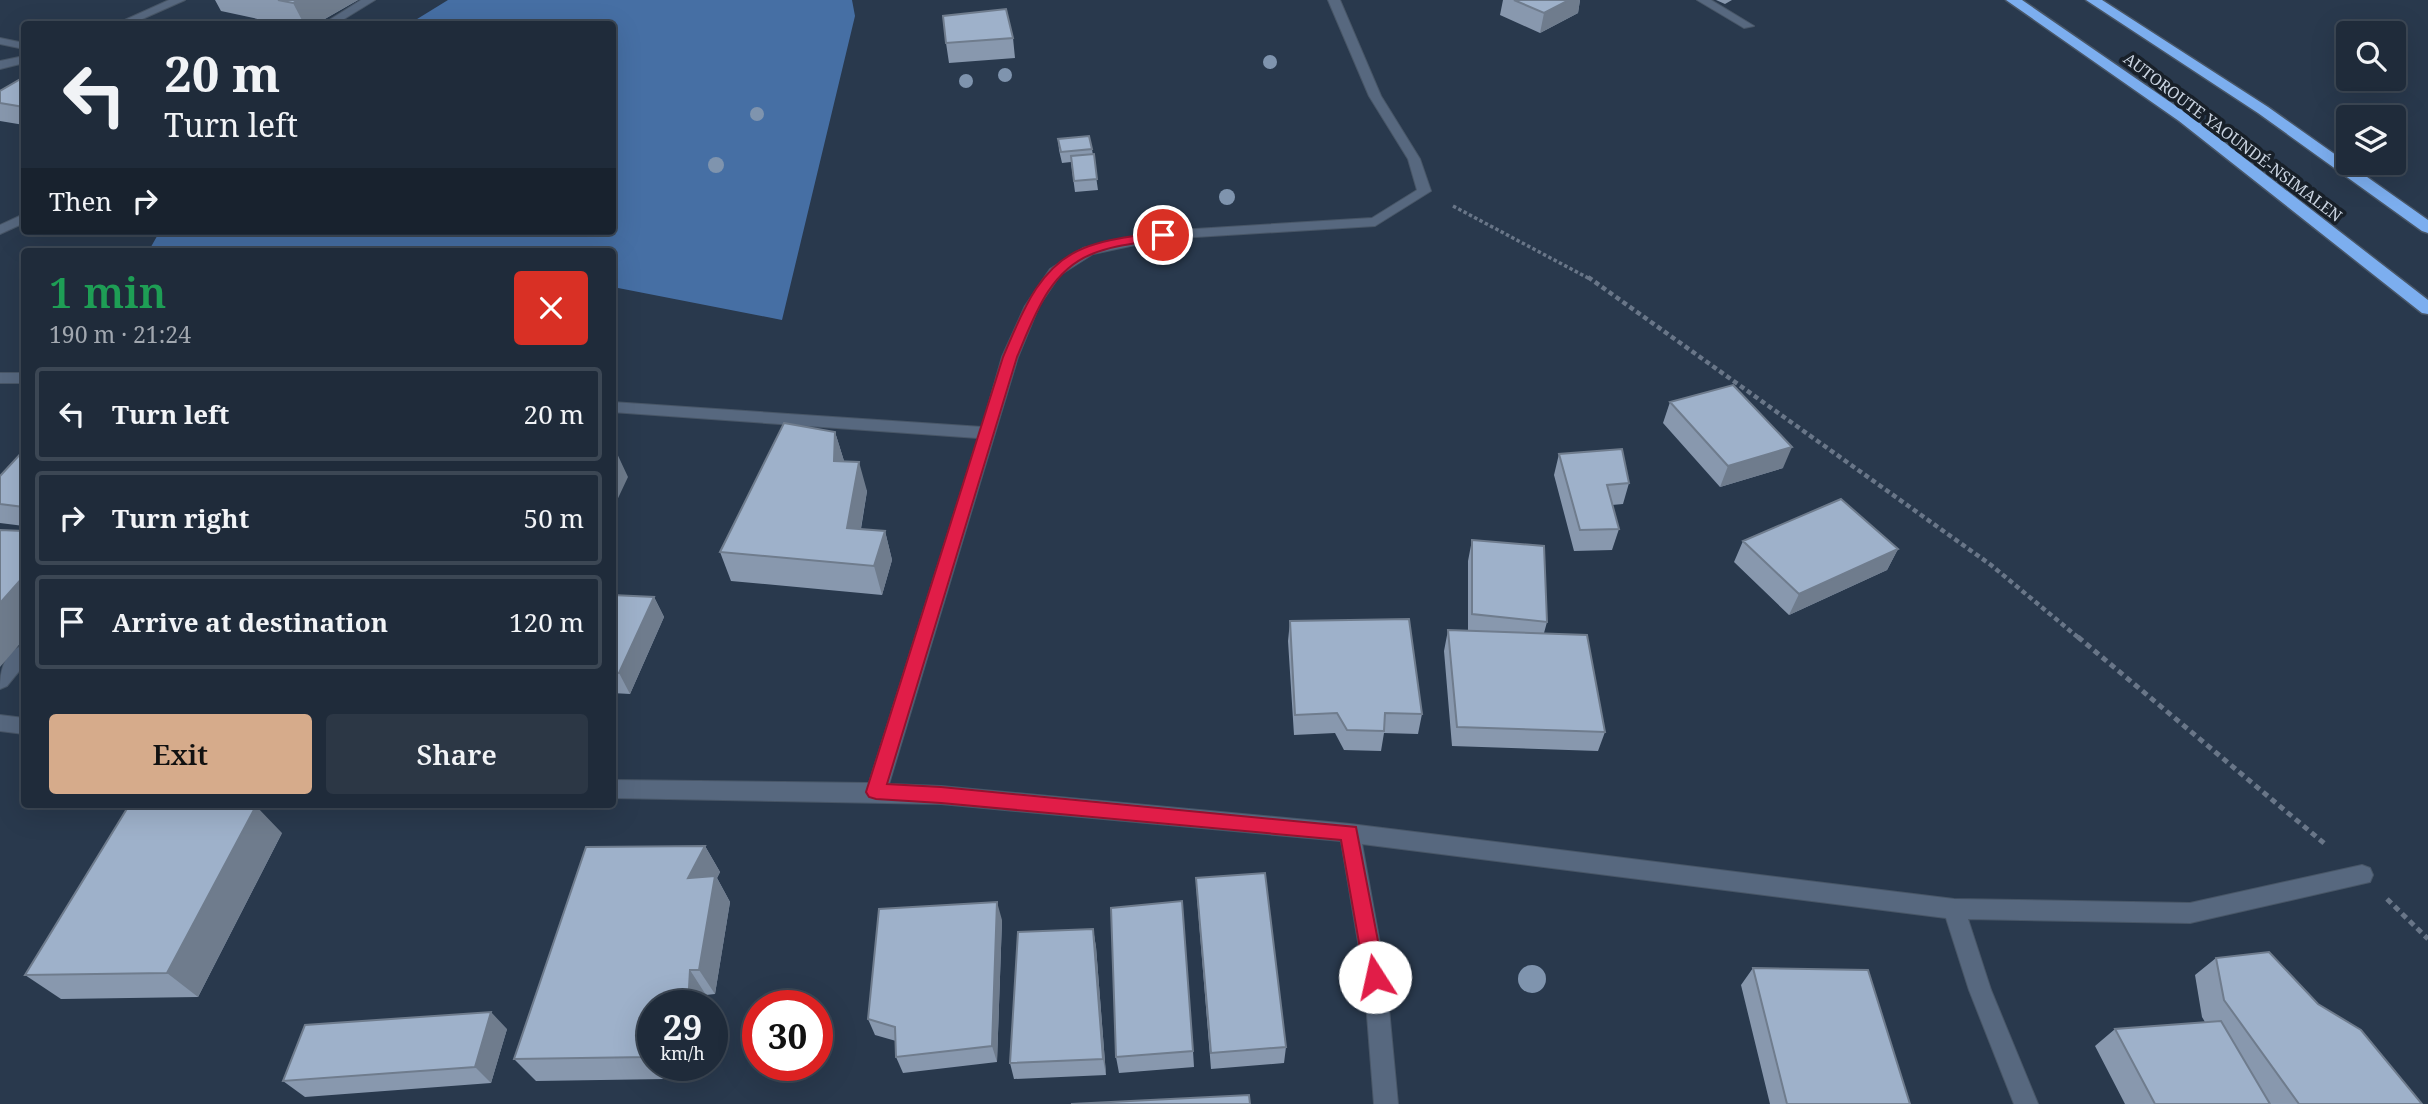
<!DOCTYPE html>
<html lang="en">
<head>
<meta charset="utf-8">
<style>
	:root { --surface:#1f2b3a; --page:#2c3745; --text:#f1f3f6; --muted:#a1a7af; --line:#3c4754; --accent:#d6ab8b }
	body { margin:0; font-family:"Noto Serif",serif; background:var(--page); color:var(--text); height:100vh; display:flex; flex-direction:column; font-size:26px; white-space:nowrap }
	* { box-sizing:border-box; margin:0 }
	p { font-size:23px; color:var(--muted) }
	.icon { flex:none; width:38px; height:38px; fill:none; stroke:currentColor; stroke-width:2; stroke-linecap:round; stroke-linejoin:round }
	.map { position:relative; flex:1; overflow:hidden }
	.details { position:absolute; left:21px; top:248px; width:595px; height:560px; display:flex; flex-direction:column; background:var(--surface); border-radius:7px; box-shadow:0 7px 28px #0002,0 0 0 2px var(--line) }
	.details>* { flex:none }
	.top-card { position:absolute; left:21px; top:21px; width:595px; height:214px; border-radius:7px; box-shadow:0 7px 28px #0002,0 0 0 2px var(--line); background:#1f2b3a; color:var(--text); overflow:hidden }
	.tools { position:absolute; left:2336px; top:21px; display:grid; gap:14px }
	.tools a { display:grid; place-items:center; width:70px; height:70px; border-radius:7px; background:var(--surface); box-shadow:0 7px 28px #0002,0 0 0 2px var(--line); font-size:35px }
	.speed { position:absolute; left:637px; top:990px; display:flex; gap:14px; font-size:35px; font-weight:700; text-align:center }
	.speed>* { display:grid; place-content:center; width:91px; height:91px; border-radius:50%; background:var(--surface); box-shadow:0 7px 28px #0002,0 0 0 2px var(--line); line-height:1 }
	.speed small { font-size:18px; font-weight:400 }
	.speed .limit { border:10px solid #d22; background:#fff; color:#111 }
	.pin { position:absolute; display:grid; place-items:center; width:60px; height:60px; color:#fff; margin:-30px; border:4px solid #fff; border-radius:50%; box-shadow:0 2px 7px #0007 }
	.me { position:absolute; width:77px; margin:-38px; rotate:350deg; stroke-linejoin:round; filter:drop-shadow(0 0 5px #0008) }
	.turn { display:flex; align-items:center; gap:24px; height:147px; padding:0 28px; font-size:32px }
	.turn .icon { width:91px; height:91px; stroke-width:2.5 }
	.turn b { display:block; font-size:49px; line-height:60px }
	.then { display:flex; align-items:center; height:66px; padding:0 28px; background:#0003; gap:14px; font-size:26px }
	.round { display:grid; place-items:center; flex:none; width:74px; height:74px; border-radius:7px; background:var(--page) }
	.head { display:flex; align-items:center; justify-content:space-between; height:119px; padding:0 28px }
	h1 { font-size:42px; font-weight:600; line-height:52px; color:#1e9e55 }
	.primary-button { display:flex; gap:14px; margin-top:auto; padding:14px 28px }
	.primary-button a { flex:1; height:80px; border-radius:7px; background:var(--accent); color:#111; font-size:28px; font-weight:600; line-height:80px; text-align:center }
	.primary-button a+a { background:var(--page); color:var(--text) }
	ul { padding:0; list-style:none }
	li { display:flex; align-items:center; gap:21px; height:94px; margin:0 14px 10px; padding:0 14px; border:4px solid var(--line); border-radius:7px }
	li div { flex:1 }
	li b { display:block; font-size:26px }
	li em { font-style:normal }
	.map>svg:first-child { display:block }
	.forest { fill:#466fa4 }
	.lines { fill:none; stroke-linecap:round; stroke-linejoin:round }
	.minor-casing { stroke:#485667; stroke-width:2 }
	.highway-casing { stroke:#485667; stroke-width:3 }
	.path-far2 { stroke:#697688; stroke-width:3.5; stroke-dasharray:3.5 2.5; stroke-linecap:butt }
	.path-far1 { stroke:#697688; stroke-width:4.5; stroke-dasharray:5 3.5; stroke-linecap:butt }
	.path { stroke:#697688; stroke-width:5; stroke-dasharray:6 4.5; stroke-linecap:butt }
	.minor { fill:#57687f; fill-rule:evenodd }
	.highway { fill:#7caeef; fill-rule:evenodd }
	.tree { fill:#7f94ae }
	.wall { fill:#8898ae }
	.shaded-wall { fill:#6f7c8d }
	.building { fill:#9eb1ca; stroke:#6f7c8d; stroke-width:2 }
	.route { fill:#e11d48; stroke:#92132f; stroke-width:2 }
	.labels { text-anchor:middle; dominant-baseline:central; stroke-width:7; stroke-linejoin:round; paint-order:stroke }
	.far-street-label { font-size:16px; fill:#c9d3e0; stroke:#182029 }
</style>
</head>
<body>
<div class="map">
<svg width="2428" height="1104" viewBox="0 0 2428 1104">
	<rect width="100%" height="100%" fill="#29394d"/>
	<path class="forest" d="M448,0H852L855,16L782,320L613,287L612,252H148L160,231H612V24H409Z"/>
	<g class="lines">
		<g class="minor-casing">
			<path id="minor" d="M169,0H185L131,24H116Z
				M361,0H375L336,24H323Z
				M1328,0H1340L1381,96L1420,159L1431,191L1375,226L1163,239L1093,254L1060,275L1039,306L1018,357L889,784L941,786L1350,824L1954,899L2190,903L2362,865L2370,868L2373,875L2370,882L2190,923L1968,919L1991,990L2038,1104H2014L1969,990L1946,918L1362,844L1386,977L1398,1104H1374L1364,977L1341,841L941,804L612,798V780L869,783L978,438L612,412V402L982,427L1002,357L1025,306L1050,269L1083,248L1163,231L1372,218L1417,190L1408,159L1369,96Z
				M1697,0H1711L1754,26L1744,28Z
				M0,38L24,43V49L0,44Z
				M24,56V63L0,69V61Z
				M24,214V223L0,234V225Z
				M0,373H24V383H0Z
				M24,645V665L7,686L0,689C0,671 4,651 24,645Z
				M0,715L24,718V734L0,731Z"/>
		</g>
		<g class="highway-casing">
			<path id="highway" d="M2006,0H2022L2189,115L2428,300V314L2422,313L2179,121Z
				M2086,0H2102L2268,107L2428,220V233L2422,231L2258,113Z"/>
		</g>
		<path class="path-far2" d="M1453,206L1590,279"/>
		<path class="path-far1" d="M1588,277L1991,565L2080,639"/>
		<path class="path" d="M2078,637L2325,844
			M2387,899L2428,939"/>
		<use href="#minor" class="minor"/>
		<use href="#highway" class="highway"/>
	</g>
	<g class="tree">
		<circle cx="1270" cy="62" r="7"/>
		<circle cx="1005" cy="75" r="7"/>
		<circle cx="966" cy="81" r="7"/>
		<circle cx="757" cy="114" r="7"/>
		<circle cx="716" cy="165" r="8"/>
		<circle cx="1227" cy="197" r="8"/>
		<circle cx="1532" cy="979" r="14"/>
	</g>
	<path class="wall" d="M215,0H358L316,24H281L221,11Z
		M1503,0H1580L1578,13L1540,33L1500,15Z
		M1716,0H1732L1725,4Z
		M1013,38L1015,58L949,63L946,43Z
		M24,77V125L0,121V91Z
		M1058,139L1092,149L1098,190L1075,192L1071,162L1062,163L1059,150Z
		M1670,402L1783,468L1720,487L1663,423Z
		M835,432L844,461L867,491L861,529L885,531L892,560L882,595L731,581L720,552Z
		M24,450V526L0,523V476Z
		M1559,454L1629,483L1623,504L1612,505L1619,529L1612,550L1574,551L1554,475Z
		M1472,540L1547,622L1544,633L1605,732L1598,751L1452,746L1444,651L1448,630L1468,631V561Z
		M1743,541L1898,549L1887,570L1789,615L1734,562Z
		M612,595L654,597L664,617L630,694L612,693Z
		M1290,621L1422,714L1418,734L1384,733L1381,751L1344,750L1335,733L1294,735L1288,641Z
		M282,833L198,997L61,999L25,975Z
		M705,846L720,872L717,878L730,902L715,994L706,995L705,1006H653V1066H668L666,1079L536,1081L514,1059Z
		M1196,878L1286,1047L1284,1063L1211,1069L1197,897Z
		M1002,920L997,1062L903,1073L896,1057V1041L875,1035L868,1019Z
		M1093,929L1096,947L1106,1075L1014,1079L1010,1063Z
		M2216,958L2318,1004L2422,1104H2125L2095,1046L2115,1029L2205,1022L2202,1017L2195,975Z
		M1753,968L1910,1104H1770L1741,985Z
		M507,1029L491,1083L305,1097L283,1081Z
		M1193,1051L1194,1067L1119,1073L1116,1057Z"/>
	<path class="shaded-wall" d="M298,0H358L316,24H304L293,3Z
		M1569,0H1580L1578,13L1540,33L1544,13Z
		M835,432L844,461H834Z
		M614,447L628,477L612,511V451Z
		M1792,447L1783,468L1720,487L1728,466Z
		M859,462L867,491L856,557L847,528Z
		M885,531L892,560L882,595L874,566Z
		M1898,549L1887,570L1789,615L1799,594Z
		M24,576V639L0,667V603Z
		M654,597L664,617L630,694L619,673Z
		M256,806L282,833L198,997L167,973Z
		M705,846L720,872L717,878L730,902L715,994L699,970L688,878Z
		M997,902L1002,920L997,1062L992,1046Z
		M1093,929L1096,947L1106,1075L1103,1059Z
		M690,970L706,995L705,1006H688Z
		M491,1012L507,1029L491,1083L475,1067Z
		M652,1030H653V1062L648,1057Z
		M655,1066H668L666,1079Z"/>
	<path class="building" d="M278,0H298L293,3Z
		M1514,0H1569L1544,13Z
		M1006,9L1013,38L946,43L943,16Z
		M24,77V107L0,103V91Z
		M1089,136L1092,149L1061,152L1058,139Z
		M1094,154L1097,179L1074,181L1071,156Z
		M1733,385L1792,447L1728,466L1670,402Z
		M784,423L835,432L834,461L859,462L847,528L885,531L874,566L720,552Z
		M1622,449L1629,483L1607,485L1619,529L1580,530L1559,454Z
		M24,450V507L0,504V476Z
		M1841,499L1898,549L1799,594L1743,541Z
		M0,530L24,531V576L0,603Z
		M1472,540L1544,546L1547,622L1472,614Z
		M612,595L654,597L619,673H612Z
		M1409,619L1422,714L1385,713L1384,731L1347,730L1337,713L1295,715L1290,621Z
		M1448,630L1587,635L1605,732L1457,727Z
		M256,806L167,973L25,975L128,807Z
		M705,846L688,878L715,876L699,970H690L688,1006H653V1030H652L648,1057L514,1059L586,847Z
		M1265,873L1286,1047L1211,1053L1196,878Z
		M1182,901L1193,1051L1116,1057L1111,908Z
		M997,902L992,1046L896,1057L895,1027L868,1019L879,909Z
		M1093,929L1103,1059L1010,1063L1018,932Z
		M2269,952L2318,1004L2361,1030L2422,1104H2299L2224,1000L2216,958Z
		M1753,968L1868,970L1910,1104H1787Z
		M491,1012L475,1067L283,1081L305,1025Z
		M2221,1021L2270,1104H2155L2115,1029Z
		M1249,1095L1250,1104H1071Z"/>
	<path class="route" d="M1163,231L1168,232V238C1144,243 1115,244 1092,254C1049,271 1034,317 1017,357L887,784L941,787L1356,827L1385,977L1382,984L1375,986L1368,984L1365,977L1341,840L941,803L876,799L869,797L866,792L1003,357C1021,315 1038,266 1084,248C1108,238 1138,236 1163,231Z"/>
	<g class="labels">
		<g class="far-street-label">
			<text transform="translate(2233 137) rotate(37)">AUTOROUTE YAOUNDÉ-NSIMALEN</text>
		</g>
	</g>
</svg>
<div class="tools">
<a><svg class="icon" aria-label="search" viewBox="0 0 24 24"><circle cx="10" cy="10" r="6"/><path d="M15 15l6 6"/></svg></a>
<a><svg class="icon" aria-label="layers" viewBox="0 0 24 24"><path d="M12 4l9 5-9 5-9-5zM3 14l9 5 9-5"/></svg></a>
</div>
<div class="speed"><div>29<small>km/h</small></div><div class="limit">30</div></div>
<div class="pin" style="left:1163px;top:235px;background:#d93025"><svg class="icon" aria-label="arrive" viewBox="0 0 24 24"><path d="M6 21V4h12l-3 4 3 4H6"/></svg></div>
<svg class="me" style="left:1375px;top:977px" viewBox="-20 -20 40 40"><circle r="19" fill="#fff"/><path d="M0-13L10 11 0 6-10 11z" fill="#e11d48"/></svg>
<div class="top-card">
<div class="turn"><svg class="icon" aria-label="left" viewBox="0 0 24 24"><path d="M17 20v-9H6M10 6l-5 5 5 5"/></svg><div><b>20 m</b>Turn left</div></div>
<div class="then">Then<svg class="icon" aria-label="right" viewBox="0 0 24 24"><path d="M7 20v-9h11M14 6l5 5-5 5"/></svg></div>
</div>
<section class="details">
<div class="head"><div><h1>1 min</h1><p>190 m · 21:24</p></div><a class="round" style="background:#d93025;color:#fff"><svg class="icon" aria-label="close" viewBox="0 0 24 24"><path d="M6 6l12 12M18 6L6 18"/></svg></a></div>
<ul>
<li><svg class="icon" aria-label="left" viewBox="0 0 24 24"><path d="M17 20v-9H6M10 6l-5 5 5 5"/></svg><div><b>Turn left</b></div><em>20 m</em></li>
<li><svg class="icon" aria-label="right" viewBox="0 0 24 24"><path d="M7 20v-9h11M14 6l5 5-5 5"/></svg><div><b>Turn right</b></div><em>50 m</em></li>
<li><svg class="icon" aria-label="arrive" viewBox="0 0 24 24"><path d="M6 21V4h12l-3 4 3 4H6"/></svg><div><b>Arrive at destination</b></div><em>120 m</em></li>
</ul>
<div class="primary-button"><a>Exit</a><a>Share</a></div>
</section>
</div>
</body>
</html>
